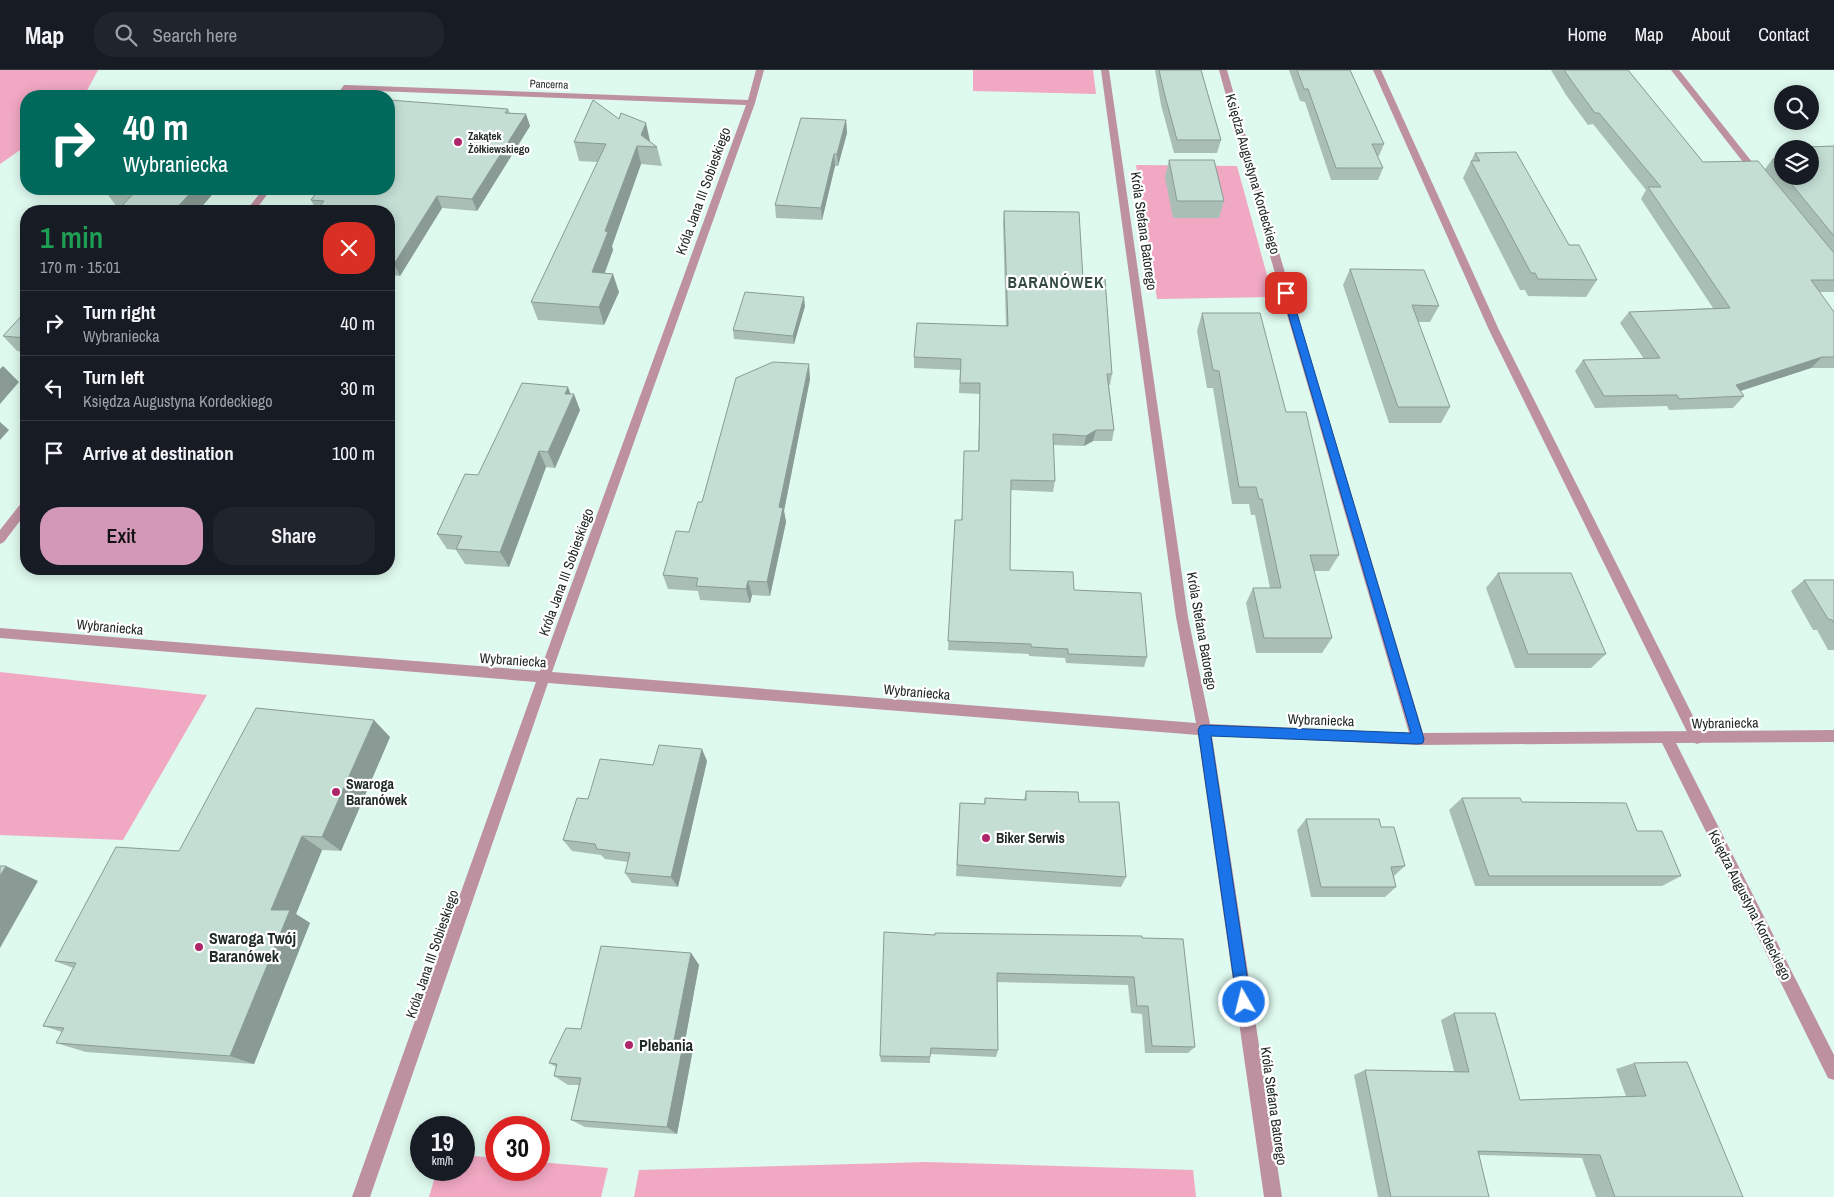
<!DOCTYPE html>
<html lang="en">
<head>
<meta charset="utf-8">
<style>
	:root { --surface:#171b24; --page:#20242c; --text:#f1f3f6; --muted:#9ea1a6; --line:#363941; --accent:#d397b7 }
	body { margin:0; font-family:"Archivo Narrow",sans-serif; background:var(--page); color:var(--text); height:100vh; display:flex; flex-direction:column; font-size:19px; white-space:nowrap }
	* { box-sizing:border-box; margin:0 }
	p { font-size:16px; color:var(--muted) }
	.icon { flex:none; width:28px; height:28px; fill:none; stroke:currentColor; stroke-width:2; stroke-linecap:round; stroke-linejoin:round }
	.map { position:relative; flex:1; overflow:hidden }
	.drawer { position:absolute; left:20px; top:135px; width:375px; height:370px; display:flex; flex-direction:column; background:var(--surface); border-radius:20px; box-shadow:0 2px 12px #0003 }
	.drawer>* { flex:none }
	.guide { position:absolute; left:20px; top:20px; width:375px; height:105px; border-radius:20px; box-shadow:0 2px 12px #0003; background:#00695c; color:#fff; overflow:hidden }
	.tools { position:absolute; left:1774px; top:15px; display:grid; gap:10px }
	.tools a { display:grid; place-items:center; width:45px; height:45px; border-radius:50%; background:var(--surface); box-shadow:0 2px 12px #0003; font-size:25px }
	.speed { position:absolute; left:410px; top:1046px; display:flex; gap:10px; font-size:25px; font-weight:700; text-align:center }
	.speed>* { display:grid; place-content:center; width:65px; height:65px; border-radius:50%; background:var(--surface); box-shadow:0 2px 12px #0003; line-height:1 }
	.speed small { font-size:12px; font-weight:400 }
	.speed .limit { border:8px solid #d22; background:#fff; color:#111 }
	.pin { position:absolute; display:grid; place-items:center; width:42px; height:42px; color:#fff; margin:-21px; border-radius:10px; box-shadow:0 2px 8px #0006 }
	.me { position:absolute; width:55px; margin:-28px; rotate:352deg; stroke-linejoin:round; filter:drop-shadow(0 0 4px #0008) }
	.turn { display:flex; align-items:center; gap:18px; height:105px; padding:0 20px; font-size:22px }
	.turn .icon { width:65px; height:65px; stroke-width:2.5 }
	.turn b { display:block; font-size:35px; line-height:42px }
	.round { display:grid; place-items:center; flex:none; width:52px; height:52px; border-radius:20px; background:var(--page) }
	.overview { display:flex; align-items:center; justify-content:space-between; height:85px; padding:0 20px }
	h1 { font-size:30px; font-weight:600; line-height:38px; color:#1e9e55 }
	.primary-button { display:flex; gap:10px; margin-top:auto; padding:10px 20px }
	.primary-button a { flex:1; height:58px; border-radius:20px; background:var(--accent); color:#111; font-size:20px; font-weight:600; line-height:58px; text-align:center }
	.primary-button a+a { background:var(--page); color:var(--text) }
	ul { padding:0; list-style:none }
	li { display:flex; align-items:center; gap:15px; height:65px; padding:0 20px; border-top:1px solid var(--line) }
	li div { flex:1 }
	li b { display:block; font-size:19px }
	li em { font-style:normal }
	header { display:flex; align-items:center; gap:30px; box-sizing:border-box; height:70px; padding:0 25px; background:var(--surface); border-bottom:1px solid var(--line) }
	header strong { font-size:24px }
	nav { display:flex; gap:28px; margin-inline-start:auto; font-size:18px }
	.search { width:350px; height:45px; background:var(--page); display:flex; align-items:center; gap:12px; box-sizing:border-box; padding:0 18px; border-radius:20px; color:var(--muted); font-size:19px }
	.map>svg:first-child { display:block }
	.green { fill:#f1a8c2 }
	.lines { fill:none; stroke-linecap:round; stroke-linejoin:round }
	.lane { fill:#be91a1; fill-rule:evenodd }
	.street { fill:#be91a1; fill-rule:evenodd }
	.wall { fill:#a9bfb6; fill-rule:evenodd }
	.shaded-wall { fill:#899b94 }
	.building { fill:#c4ded4; stroke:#899b94 }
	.route { fill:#1a73e8; stroke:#114b97 }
	.poi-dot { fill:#ae2669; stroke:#fff; stroke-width:2 }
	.labels { text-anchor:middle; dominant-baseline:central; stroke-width:4.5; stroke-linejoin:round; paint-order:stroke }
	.far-street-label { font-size:11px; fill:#202a26; stroke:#fff }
	.far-poi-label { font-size:11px; font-weight:bold; fill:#202a26; stroke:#fff; text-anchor:start }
	.street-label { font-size:14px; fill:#202a26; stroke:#fff }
	.poi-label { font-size:14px; font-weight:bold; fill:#202a26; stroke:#fff; text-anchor:start }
	.far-district-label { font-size:16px; font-weight:bold; letter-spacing:1px; fill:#344b42; stroke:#fff }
	.near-poi-label { font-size:16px; font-weight:bold; fill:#202a26; stroke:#fff; text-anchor:start }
</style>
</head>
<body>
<header>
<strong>Map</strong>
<div class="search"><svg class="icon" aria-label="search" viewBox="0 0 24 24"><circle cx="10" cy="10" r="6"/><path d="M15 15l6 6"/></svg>Search here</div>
<nav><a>Home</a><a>Map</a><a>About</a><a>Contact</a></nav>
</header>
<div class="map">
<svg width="1834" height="1127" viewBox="0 0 1834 1127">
	<rect width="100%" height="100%" fill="#def9ee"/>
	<path class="green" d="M0,0H98L84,26H26V76L0,94Z
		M973,0H1093L1096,24L973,21Z
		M1136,95L1237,96L1273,227L1157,229Z
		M0,602L207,625L123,770L0,765Z
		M464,1085L496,1088V1100H539V1092L608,1098L601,1127H429L437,1100H464Z
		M927,1092L1193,1100L1196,1127H634L639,1100Z"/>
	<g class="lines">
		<path class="lane" d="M1373,0H1381L1499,260L1702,664L1704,668L1702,672L1697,674L1692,672L1489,260Z"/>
		<path class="street" d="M756,0H764L755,33L552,602L1196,653L1176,547L1101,0H1109L1188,547L1210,654L1409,663L1270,186L1219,0H1227L1280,186L1423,663L1834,660V672L1676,673L1834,985V1010L1828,1008L1662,673L1418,675L1212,666L1282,1127H1264L1198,665L548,613L370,1127H352L536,612L0,568V558L540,601L746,35L349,20L344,26H336L344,15H347L748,30Z
			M1671,0H1679L1760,102V106H1754Z
			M263,119H271L255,141H246Z
			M26,431V443L4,472L0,474V460L22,432Z"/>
	</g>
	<path class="wall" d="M1155,0H1201L1221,70L1217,83H1174L1161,35Z
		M1289,0H1350L1384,74L1379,86H1377L1383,98L1378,110H1331L1305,32L1300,31Z
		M1551,0H1628L1703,92L1765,99L1781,78L1834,76V222H1819L1834,242V298H1811L1740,321L1744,326L1733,338L1669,340L1667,336L1595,338L1575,301L1583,290L1644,289L1620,253L1629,242L1713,238L1641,129L1646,120L1593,54L1588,55L1566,25ZM1782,79L1810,106H1782Z
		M508,39L510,43L526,44L530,56L477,141L442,138L400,206L389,205V141L316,140L311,130Z
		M846,50L847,63L838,96H835L822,150L776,148L775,135Z
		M574,72H650L657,77L662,96L641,94L612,176L613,180L605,203L619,222L604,255L538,250L531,232L598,92L579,91Z
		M1475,83L1569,175L1597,210L1586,227L1528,226L1525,220H1520L1463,108Z
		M1169,90L1224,131L1219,148H1173L1165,107Z
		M217,119L198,141H117L121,138L117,137L106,122Z
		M1004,141L1083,209L1112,304L1110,315H1109L1114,360L1112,371H1093L1084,376L1053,375L1055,411L1053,422L1011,420L1010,500L1074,520L1147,587L1144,597L1066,593L1065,588L1029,586V584L948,580L955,450H961L978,381L980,324L959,323L960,300L914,298V287L1006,256L1003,152Z
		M1350,199L1439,236L1430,252H1418L1450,337L1441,353H1389L1343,215Z
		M805,236L794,274L734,269L733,260Z
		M26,241V282L17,281L3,266Z
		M1202,243L1286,342L1339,485L1329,501H1314L1332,568L1322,583H1256L1246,533L1253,518H1270L1255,445H1251L1249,434H1232L1213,318H1207L1197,261Z
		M810,309L784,441L786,452L770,526L752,525L750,533L700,530L698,521L668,519L663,505L689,462L702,432Z
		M570,324L580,340L555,398L546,397L509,497L465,494L456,480L447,479L437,464L478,405Z
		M173,499H226L223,504Z
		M1498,503L1606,584L1591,598H1515L1486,518Z
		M1804,510H1834V580H1828L1817,560H1813L1791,521Z
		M390,667L341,781L322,780L296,844L310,853L254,994L86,982L56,973L62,962L43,956L73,898L55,891L179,781Z
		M707,691L678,817L632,813L625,803L628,792L605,789L601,785L572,781L563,770L588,729L653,695Z
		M1026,721L1079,732L1126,807L1121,817L956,806L960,733L984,734L985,728L1024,730Z
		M1462,728L1522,732L1637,761L1681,806L1662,816H1475L1449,740Z
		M1306,749L1381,757L1405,796L1394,806L1396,817L1385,827H1311L1297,760Z
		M935,865L1142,868L1195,977L1188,983H1145L1142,944L1131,943L1128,915L997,912L998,980L996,987L930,984V993L881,992L880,986Z
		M691,883L699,895L685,971L693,979L677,1064L585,1057L571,1050L579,1015H568L554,1006L556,997L549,993L581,959Z
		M1454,943L1520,1030L1626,1026L1616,999L1634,993L1743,1127H1596L1582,1088L1479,1085L1489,1127H1378L1354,1005L1365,1000L1454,1001L1441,950Z"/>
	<path class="shaded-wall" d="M526,44L530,56L477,141L472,129Z
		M846,50L847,63L838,96L837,84Z
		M646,53L650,71L648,77L641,65Z
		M637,76L641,94L612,176L613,180L598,220L592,202L605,161Z
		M834,84L835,96L822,150L821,138Z
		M194,119H217L198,141H174Z
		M437,126L442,138L400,206L394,194Z
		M613,204L619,222L604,255L599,237Z
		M804,227L805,236L794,274L793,266Z
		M1822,287L1811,298L1725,326L1736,315Z
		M809,294L810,309L784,441L786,452L770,526L767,512L779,437Z
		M3,296L19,312L0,334V299Z
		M568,317L572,328L574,324L580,340L555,398L548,382L565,324Z
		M0,352L9,360L0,370Z
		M1096,360L1093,371L1084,376L1086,366Z
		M539,381L546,397L509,497L500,482Z
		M218,499H226L223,504Z
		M748,511L752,525L750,533L746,519Z
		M374,650L390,667L341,781L322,767Z
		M702,679L707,691L678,817L671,807Z
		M302,766L322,780L296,844L310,853L254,994L230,986L271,840Z
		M6,796L38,811L0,878V806Z
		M691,883L699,895L685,971L693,979L677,1064L667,1057L674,970Z"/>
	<path class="building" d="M1159,0H1201L1221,70H1177L1164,22Z
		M1297,0H1350L1384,74H1372L1383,98H1336L1308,19H1304Z
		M1564,0H1628L1703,92L1758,91L1834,183V210H1811L1834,242V287H1822L1736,315L1744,326L1679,329L1677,325L1604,326L1583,290L1660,288L1629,242L1730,238L1648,117H1661L1599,43H1595L1573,13Z
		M389,30L508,39L505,43L526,44L472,129L437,126L394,194H389V141H316L324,131L311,130L319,119H389Z
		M593,30L619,49L621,43L646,53L641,65L657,77L637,76L605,161L608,162L592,202L613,204L599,237L531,232L606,74L574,72Z
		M801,48L846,50L837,84H834L821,138L775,135Z
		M1834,76V166L1785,106H1810V79H1782V80L1781,78Z
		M1516,82L1569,175H1579L1597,210L1538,209L1535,203H1531L1471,91H1480L1475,83Z
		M1169,90H1214L1224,131H1177Z
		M1772,90H1782V103Z
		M109,119H194L174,141H117L133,124L106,122Z
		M1004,141L1079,142L1083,209H1105L1112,304H1107L1114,360H1096L1086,366L1053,364L1055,411L1011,410L1010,500L1073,502L1074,520L1141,523L1147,587L1068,584V579L1031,577V574L948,571L955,450H962L964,381H979L980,313H960L961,289L914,287L917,253L1008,256Z
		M1350,199L1424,200L1439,236L1412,235L1450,337H1398Z
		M745,222L804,227L793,266L733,260Z
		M26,241V268L3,266Z
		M1202,243H1260L1286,342H1306L1339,485H1310L1332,568H1264L1253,518H1281L1262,429H1259L1256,417H1239L1219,301L1213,300Z
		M773,292L809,294L779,437L783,438L767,512L748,511L746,519L696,516L698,508L663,505L676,461L689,462L698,432H702L736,308Z
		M522,313L568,317L565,324H574L548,382L539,381L500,482L456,479L462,466L437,464L465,404L478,405Z
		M1498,503H1571L1606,584H1528Z
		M1804,510H1834V553L1832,550L1828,549Z
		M256,638L374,650L322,767L302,766L271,840H290L230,986L56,973L64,958L43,956L76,893L55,891L116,777L179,781Z
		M659,675L702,679L671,807L625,803L630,783L597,779L595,774L563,770L577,728L588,729L600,689L653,695Z
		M1026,721L1078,722L1079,732H1119L1126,807L957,795L960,733L985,734V728L1026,730Z
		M1462,728H1520L1522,732L1626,733L1637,761H1662L1681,806H1489Z
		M1306,749H1379L1381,757H1394L1405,796L1391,797L1396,817H1321Z
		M0,796H6L0,806Z
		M884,862L935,865V863L1142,866V868L1183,869L1195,977L1152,976L1148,936H1137L1134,907L997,903L998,980L931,978L930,987L880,986Z
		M601,876L691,883L674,970H684L667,1057L571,1050L581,1008L554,1006L557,994L549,993L566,958L581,959Z
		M1454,943H1495L1520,1030L1646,1026L1634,993L1687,992L1743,1127H1615L1600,1085L1478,1081L1489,1127H1391L1365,1000L1469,1002Z"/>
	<path class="route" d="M1286,220L1291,223L1424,669L1423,673L1418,674L1211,666L1251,932L1249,937L1244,940L1239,937L1237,932L1198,660L1200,656L1204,655L1411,663L1282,223Z"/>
	<g class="poi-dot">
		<circle cx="458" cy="72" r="5"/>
		<circle cx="336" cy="722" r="5"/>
		<circle cx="986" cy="768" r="5"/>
		<circle cx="199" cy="877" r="5"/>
		<circle cx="629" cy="975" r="5"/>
	</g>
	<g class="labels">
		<g class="far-street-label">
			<text transform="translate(549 14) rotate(2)">Pancerna</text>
		</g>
		<g class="far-poi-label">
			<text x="468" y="66">Zakątek<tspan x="468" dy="13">Żółkiewskiego</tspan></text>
		</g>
		<g class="street-label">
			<text transform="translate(1253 104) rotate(74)">Księdza Augustyna Kordeckiego</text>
			<text transform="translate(703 121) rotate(-70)">Króla Jana III Sobieskiego</text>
			<text transform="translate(1144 161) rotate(82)">Króla Stefana Batorego</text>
			<text transform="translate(566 502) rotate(-70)">Króla Jana III Sobieskiego</text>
			<text transform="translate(110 557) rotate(5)">Wybraniecka</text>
			<text transform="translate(1202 561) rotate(80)">Króla Stefana Batorego</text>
			<text transform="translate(513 590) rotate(4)">Wybraniecka</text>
			<text transform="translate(917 622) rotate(5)">Wybraniecka</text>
			<text transform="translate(1321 650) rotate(2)">Wybraniecka</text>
			<text transform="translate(1725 653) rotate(-1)">Wybraniecka</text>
			<text transform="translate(1750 835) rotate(63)">Księdza Augustyna Kordeckiego</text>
			<text transform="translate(432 884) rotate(-71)">Króla Jana III Sobieskiego</text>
			<text transform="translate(1274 1036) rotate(82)">Króla Stefana Batorego</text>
		</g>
		<g class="poi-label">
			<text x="346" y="714">Swaroga<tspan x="346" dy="16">Baranówek</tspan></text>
			<text x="996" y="768">Biker Serwis</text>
		</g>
		<g class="far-district-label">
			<text x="1056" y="212">BARANÓWEK</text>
		</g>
		<g class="near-poi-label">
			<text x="209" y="868">Swaroga Twój<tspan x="209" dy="18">Baranówek</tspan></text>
			<text x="639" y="975">Plebania</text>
		</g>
	</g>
</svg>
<div class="tools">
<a><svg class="icon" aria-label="search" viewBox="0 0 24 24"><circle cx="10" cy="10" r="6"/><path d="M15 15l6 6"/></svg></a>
<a><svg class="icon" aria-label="layers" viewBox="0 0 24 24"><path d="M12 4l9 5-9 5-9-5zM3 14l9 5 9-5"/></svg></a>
</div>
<div class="speed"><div>19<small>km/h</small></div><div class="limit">30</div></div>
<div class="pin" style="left:1286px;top:223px;background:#d93025"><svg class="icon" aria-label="arrive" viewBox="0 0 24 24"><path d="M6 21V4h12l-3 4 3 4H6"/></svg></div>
<svg class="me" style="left:1244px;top:932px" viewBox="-20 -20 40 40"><circle r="17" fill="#1a73e8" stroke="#fff" stroke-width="3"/><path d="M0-11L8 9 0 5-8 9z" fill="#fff"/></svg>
<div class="guide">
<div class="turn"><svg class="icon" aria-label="right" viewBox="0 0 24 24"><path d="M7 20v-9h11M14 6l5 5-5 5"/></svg><div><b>40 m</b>Wybraniecka</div></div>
</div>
<section class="drawer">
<div class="overview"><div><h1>1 min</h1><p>170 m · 15:01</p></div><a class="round" style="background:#d93025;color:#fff"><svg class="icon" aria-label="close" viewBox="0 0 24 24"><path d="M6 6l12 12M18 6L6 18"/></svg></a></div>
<ul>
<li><svg class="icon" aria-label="right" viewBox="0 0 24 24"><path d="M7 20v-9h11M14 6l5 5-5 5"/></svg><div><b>Turn right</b><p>Wybraniecka</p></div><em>40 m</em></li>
<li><svg class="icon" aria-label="left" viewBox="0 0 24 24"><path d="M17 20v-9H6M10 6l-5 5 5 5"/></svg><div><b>Turn left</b><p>Księdza Augustyna Kordeckiego</p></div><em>30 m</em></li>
<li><svg class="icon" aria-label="arrive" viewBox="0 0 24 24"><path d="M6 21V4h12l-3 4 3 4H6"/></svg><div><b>Arrive at destination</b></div><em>100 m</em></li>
</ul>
<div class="primary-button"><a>Exit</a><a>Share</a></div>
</section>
</div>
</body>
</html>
